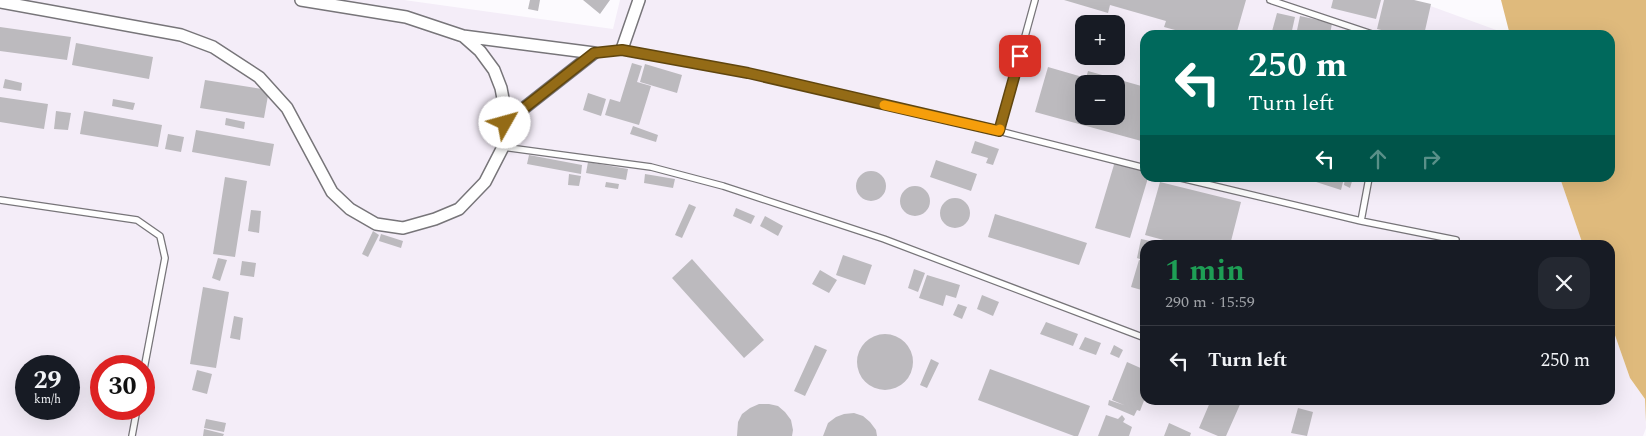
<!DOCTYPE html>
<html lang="en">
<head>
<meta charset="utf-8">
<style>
	:root { --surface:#171b24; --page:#242831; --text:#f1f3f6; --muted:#9ea1a6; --line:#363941 }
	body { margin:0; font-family:Spectral,serif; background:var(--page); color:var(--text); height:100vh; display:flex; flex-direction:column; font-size:19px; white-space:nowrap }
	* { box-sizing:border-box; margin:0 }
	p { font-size:16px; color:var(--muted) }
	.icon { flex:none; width:28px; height:28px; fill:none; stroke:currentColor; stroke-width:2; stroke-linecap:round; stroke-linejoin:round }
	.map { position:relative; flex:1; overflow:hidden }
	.sheet { position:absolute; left:1140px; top:240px; width:475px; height:165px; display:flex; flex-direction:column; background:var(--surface); border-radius:15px; box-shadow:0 5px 20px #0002 }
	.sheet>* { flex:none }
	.guide { position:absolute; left:1140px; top:30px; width:475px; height:152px; border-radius:15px; box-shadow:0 5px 20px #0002; background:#00695c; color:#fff; overflow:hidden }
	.buttons { position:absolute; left:1075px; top:15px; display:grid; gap:10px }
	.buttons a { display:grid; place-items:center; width:50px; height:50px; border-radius:10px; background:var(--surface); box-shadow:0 5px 20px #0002; font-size:25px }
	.speed { position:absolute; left:15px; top:355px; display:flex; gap:10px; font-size:25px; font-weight:700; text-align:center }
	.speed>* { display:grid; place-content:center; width:65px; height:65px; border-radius:50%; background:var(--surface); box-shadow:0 5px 20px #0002; line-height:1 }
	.speed small { font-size:12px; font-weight:400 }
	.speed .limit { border:8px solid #d22; background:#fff; color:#111 }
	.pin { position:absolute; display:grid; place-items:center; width:42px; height:42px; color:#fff; margin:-21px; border-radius:10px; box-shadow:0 2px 8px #0006 }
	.me { position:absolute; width:55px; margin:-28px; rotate:52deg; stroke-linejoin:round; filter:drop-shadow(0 0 4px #0008) }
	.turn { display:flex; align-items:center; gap:18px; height:105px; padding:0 25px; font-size:22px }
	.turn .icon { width:65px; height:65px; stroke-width:2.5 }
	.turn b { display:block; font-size:35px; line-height:42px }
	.lanes { display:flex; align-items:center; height:48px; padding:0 25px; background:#0003; justify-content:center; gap:25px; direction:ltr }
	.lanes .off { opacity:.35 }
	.round { display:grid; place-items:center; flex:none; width:52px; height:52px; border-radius:15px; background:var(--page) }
	.overview { display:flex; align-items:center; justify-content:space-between; height:85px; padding:0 25px }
	h1 { font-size:30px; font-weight:700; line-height:38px; color:#1e9e55 }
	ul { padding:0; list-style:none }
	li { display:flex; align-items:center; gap:15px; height:70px; padding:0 25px; border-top:1px solid var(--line) }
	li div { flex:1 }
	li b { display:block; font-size:19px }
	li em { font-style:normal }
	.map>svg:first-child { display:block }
	.built { fill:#f4edf8; fill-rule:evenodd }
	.water { fill:#dfba7c }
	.building { fill:#bcbabe; fill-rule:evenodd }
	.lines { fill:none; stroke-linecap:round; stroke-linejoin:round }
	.service-casing { stroke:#777579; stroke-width:8 }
	.minor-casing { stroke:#777579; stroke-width:14 }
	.service { stroke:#fff; stroke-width:5.5 }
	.minor { stroke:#fff; stroke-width:11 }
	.route-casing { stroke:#60460e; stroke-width:12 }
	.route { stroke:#946b16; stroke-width:9 }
	.slow { stroke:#f59e0b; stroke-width:9 }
</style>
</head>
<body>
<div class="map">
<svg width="1646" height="436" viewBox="0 0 1646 436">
	<rect width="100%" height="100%" fill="#fcfafe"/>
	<path class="built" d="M0,0H404L613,29L620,0H1414L1510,35H1145V178H1560L1583,245H1145V400H1610V321L1630,378L1645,399L1646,428L1643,436H0ZM1084,24H1116V56H1084ZM1084,84H1116V116H1084ZM26,366H69V409H26ZM101,366H144V409H101Z"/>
	<path class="water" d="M1501,0H1646V422L1645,399L1630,378L1610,321V245H1583L1560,178H1610V35H1510Z"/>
	<path class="building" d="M530,0H540L538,11L528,9Z
		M583,0H610L600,14Z
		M1064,0H1246L1236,35H1185L1186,33L1164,27L1166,21L1110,5L1108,13Z
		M1333,0H1381L1376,19L1331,8Z
		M1384,0H1414L1431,4L1424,35H1403L1377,29Z
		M1277,13L1295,17L1291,35H1271Z
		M1300,16L1332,23L1330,35H1296Z
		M0,27L71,37L67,60L0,51Z
		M76,43L153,57L149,79L72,65Z
		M632,63L642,66L637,82L651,86L639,125L605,115L610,99L620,102Z
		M645,64L682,75L677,93L640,82Z
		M1048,67L1086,78L1088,71L1145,87V142L1035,112ZM1084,84H1116V116H1084Z
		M5,79L22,83L21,91L3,88Z
		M205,80L269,90L264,118L200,108Z
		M588,93L606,99L601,116L583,110Z
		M0,97L48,104L44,129L0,122Z
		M113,99L135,103L133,110L112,106Z
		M56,111L71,113L68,130L54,129Z
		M84,111L162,125L158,147L80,134Z
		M226,118L245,122L244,129L225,125Z
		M633,126L658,135L656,142L630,134Z
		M196,130L274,144L270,166L192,152Z
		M168,134L184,137L181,152L165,149Z
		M975,141L999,149L993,165L986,163L988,158L971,153Z
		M529,155L582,165L581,174L527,164Z
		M1116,158L1145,167V178H1148L1130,238L1095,228Z
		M936,160L977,174L971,191L930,177Z
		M588,162L628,169L626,180L586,173Z
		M856 186a15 15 0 1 1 30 0a15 15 0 1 1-30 0Z
		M569,174L581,176L579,186L568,185Z
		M645,174L675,179L673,188L644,183Z
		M225,177L247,181L235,257L213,254Z
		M1314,178H1344L1341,190L1313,181Z
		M1345,178H1353L1350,188L1344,185Z
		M606,182L619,184L618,189L605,187Z
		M1160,182L1241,202L1230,245H1190L1182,243V245L1145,235Z
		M900 201a15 15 0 1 1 30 0a15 15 0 1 1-30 0Z
		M940 213a15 15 0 1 1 30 0a15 15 0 1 1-30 0Z
		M689,204L696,207L682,238L675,235Z
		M736,208L755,216L751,224L733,216Z
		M251,210L261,211L259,233L248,231Z
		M995,214L1087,243L1079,265L988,237Z
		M765,216L783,226L778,236L760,226Z
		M373,231L379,235L368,257L362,254Z
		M381,234L403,241L401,248L379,241Z
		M1141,239L1164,244V245H1145V261L1137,258Z
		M843,255L872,265L865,285L836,275Z
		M218,258L227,260L220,281L212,278Z
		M692,259L764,340L744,358L672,278Z
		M1139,260L1145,262V291L1131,287Z
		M242,261L256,263L254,277L240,275Z
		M914,269L925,273L918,292L908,288Z
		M820,270L837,280L829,293L812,284Z
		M927,275L960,285L956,298L946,295L943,306L919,298Z
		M203,287L229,292L216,368L190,364Z
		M982,295L999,302L993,316L977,309Z
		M958,304L967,307L962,319L953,315Z
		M234,316L243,318L240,340L230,338Z
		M1046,322L1078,334L1073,346L1040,334Z
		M857 362a28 28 0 1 1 56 0a28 28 0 1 1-56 0Z
		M1085,337L1101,343L1096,355L1079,349Z
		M815,345L827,350L805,396L794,391Z
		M1114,345L1123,350L1119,358L1110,354Z
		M931,359L939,363L927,388L920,385Z
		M1127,362L1145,370V398L1140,411L1137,410L1134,416L1108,405L1109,400L1124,405L1112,400Z
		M990,369L1090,406L1078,436H1074L978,400Z
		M197,370L212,374L207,394L192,390Z
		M1211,400H1242L1226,436H1218L1199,428Z
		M759,404H769L778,406L785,412L791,420L793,430L792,436H737L738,422L742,414L750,408Z
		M1298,408L1313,412L1307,436L1291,433Z
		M854,413L863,416L870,422L876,430L877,436H823L828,423L836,417L844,414Z
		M1106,415L1118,419L1122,415L1125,419L1123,422L1132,427L1129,436H1098Z
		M206,419L226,423L224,432L204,428Z
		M1169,423L1191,433L1190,436H1164Z
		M204,429L224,434L223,436H203Z"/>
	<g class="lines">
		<g class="service-casing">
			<path id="service" d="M1270,0L1375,35
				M594,53L622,49L748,73L999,131L1145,168
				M999,131L1035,0
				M503,147L651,167L723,186L884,239L1145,338
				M1181,178L1361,221L1456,240
				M0,200L137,220L160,236L165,258L144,369
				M1361,221L1369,178
				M132,436L137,409"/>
		</g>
		<g class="minor-casing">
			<path id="minor" d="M0,2L181,35L213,47L259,77L287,108L332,192L350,209L376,224L403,228L435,219L459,209L485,182L503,147L505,123L504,104L501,88L494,70L480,51L463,36L406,17L301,0
				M463,36L594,53
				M622,49L639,0
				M505,123L594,53"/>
		</g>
		<use href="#service" class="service"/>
		<use href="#minor" class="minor"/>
	</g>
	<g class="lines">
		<g class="route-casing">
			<path id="route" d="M505,123L594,53L622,50L748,73L999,131L1020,56"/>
		</g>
		<use href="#route" class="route"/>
		<path class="slow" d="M884,105L999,131L1000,129"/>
	</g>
</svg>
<div class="buttons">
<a>+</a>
<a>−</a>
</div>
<div class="speed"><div>29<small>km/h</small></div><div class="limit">30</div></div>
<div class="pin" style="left:1020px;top:56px;background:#d93025"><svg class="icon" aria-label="arrive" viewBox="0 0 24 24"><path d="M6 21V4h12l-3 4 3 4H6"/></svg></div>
<svg class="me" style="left:505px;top:123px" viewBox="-20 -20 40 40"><circle r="19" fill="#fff"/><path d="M0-13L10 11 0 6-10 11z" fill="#946b16"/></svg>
<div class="guide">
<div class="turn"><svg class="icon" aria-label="left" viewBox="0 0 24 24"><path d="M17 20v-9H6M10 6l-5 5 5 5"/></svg><div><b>250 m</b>Turn left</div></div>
<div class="lanes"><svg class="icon" aria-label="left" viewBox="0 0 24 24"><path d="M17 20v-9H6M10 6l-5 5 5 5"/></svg><svg class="icon off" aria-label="ahead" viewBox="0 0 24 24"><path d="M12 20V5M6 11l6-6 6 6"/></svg><svg class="icon off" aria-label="right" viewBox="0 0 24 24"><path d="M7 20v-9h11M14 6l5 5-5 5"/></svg></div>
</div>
<section class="sheet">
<div class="overview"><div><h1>1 min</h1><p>290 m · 15:59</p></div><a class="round"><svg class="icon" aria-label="close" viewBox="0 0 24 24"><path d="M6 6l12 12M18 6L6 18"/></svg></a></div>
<ul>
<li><svg class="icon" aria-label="left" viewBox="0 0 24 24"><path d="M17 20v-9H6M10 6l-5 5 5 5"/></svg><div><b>Turn left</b></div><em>250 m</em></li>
</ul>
</section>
</div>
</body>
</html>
